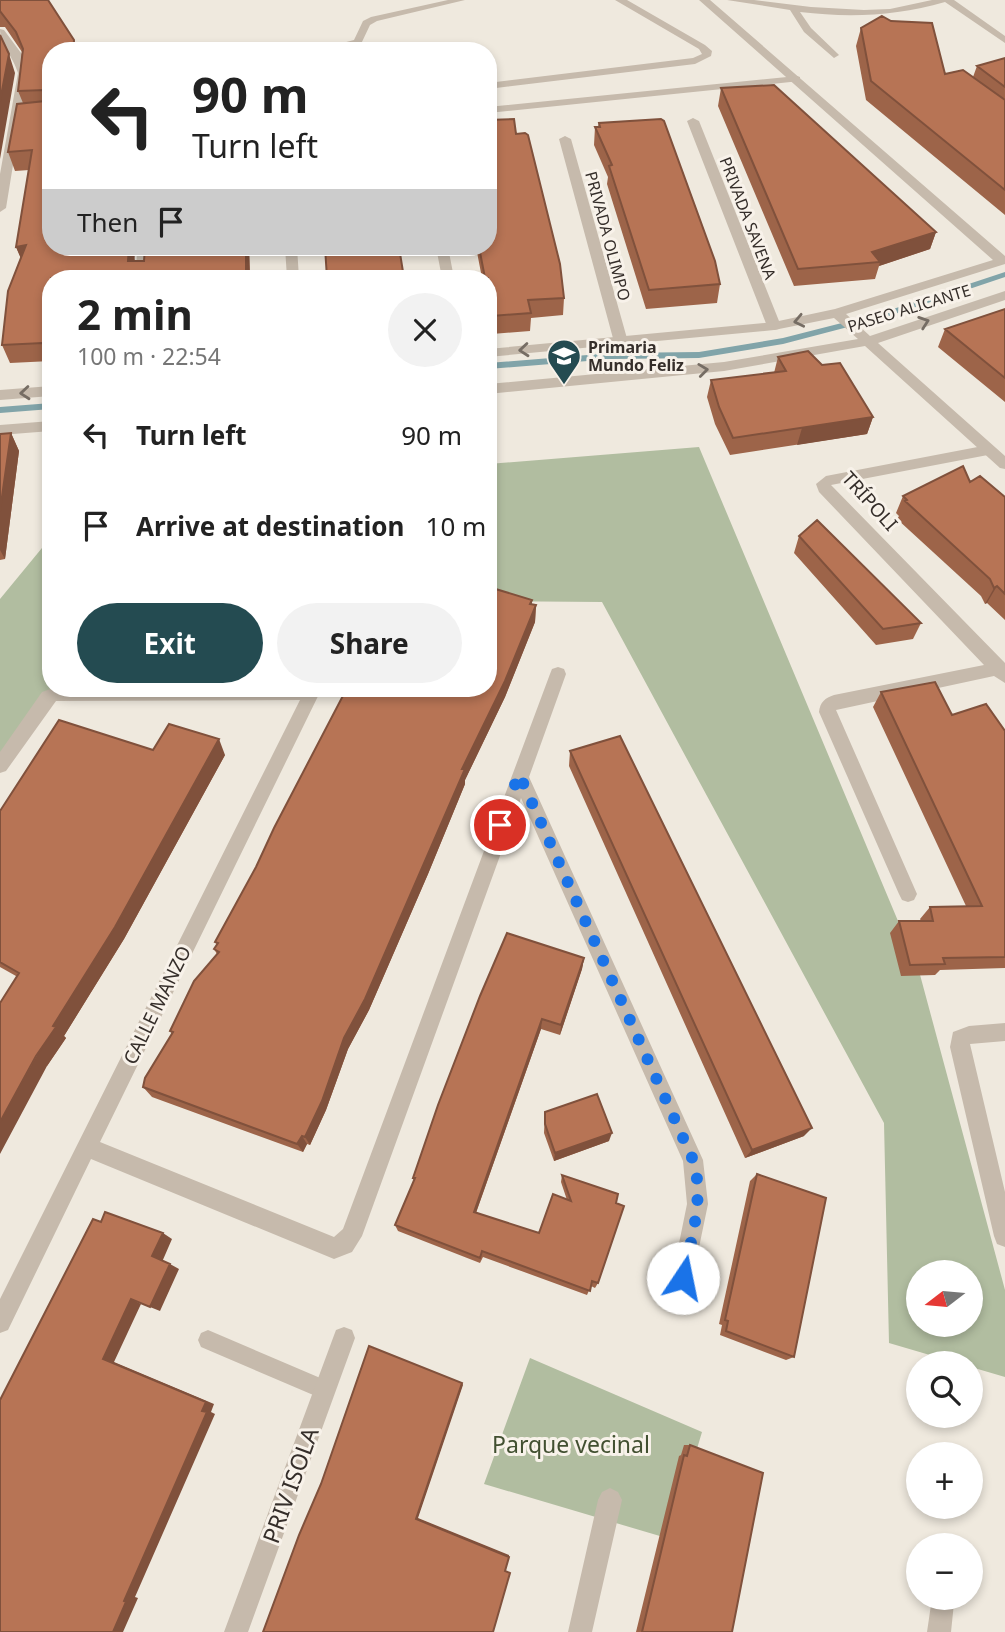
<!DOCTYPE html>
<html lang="en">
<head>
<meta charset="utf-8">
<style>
	:root { --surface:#fff; --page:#f2f2f2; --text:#222; --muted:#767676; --accent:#244b51 }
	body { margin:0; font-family:"Noto Sans",sans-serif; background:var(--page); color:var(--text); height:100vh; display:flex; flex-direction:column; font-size:26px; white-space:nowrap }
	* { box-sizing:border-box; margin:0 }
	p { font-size:23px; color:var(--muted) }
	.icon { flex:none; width:38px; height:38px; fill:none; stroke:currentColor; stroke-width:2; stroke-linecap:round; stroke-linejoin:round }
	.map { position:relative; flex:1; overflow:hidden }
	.details { position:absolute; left:42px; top:270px; width:455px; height:427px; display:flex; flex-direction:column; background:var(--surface); border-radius:28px; box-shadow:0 4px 10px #0003 }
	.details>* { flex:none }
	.banner { position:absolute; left:42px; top:42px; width:455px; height:214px; border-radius:28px; box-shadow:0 4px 10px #0003; background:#fff; color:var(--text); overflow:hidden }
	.needle { width:46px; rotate:254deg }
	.controls { position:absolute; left:906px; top:1260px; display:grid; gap:14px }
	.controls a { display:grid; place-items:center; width:77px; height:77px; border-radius:50%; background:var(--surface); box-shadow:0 4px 10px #0003; font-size:35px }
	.pin { position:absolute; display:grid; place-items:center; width:60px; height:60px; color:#fff; margin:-30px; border:4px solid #fff; border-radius:50%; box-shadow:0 2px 7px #0007 }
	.me { position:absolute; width:77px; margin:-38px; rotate:11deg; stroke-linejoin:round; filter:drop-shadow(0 0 5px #0008) }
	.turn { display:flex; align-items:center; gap:24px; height:147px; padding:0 35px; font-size:32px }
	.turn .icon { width:91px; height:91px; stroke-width:2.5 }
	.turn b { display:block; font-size:49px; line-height:60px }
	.then { display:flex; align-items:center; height:66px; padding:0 35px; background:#0003; gap:14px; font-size:26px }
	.round { display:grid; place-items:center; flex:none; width:74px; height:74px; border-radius:37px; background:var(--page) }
	.headline { display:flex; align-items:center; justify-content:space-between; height:119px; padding:0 35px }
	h1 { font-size:42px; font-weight:700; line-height:52px }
	.cta { display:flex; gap:14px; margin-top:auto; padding:14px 35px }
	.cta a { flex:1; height:80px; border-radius:42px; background:var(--accent); color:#fff; font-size:28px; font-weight:700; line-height:80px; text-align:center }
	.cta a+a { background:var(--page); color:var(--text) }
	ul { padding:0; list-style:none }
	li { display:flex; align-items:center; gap:21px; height:91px; padding:0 35px }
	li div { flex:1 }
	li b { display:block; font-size:26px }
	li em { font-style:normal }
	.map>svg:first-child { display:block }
	.green { fill:#b1bda0; fill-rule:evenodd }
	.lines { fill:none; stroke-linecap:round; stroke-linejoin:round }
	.stream { fill:#81a4a9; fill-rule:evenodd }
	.service { fill:#c6baac; fill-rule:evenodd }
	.minor { fill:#c6baac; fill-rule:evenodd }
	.tertiary { fill:#c6baac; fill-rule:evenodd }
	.wall { fill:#9d6449 }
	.shaded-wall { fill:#80513c }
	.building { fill:#b77455; stroke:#80513c; stroke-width:2 }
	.oneway { stroke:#766d64 }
	.route { stroke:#1a73e8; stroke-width:12; stroke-dasharray:0 21.6 }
	.labels { text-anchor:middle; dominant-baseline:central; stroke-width:6; stroke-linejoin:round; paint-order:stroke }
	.far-street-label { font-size:16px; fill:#352e2a; stroke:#f8f2ea }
	.far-poi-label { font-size:16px; font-weight:bold; fill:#352e2a; stroke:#f8f2ea; text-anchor:start }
	.street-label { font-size:19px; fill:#352e2a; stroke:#f8f2ea }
	.near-park-label { font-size:23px; fill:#425031; stroke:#f8f2ea }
	.near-street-label { font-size:23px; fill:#352e2a; stroke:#f8f2ea }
</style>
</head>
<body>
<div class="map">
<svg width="1005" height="1632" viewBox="0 0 1005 1632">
	<rect width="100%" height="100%" fill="#efe9de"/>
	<path class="green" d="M699,447L919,971L1005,1290V1377L971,1367V1363H957L889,1343L884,1123L602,602L488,601V464ZM919,1272H971V1325H919Z
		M51,537V688H54L0,755V599Z
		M530,1358L702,1432L670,1539L484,1484Z"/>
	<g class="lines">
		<path class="stream" d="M1005,272V277L886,317L783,344L699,358L612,359L488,369V363L612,353L699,352L783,338L881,313Z
			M51,403V409L0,413V407Z"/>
		<path class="service" d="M448,0H465L377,21L370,25L361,44L331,51H312L354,40L363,21L371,17Z
			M615,0H627L705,45L712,51L711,56L695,64L488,89V83L693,58L702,54L699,49Z
			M727,0H754L811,7L864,10L890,9L932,0H954L1005,36V43L945,2C896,16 850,18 800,12L811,28L837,53L839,55L834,58L804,32L790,10Z
			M270,45L306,51H249Z
			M797,76L800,77V81L488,113V107Z
			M208,1330L332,1383L335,1390L332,1397L325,1400L201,1347L198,1340L201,1333Z"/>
		<path class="minor" d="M0,29L4,30L24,57L28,73L6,208L0,212V174L18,73C13,56 0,45 0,29Z
			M693,118L699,121L781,326L779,329L774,330L767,326L687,121Z
			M565,136L571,139L628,342L626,345L621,346L614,342L559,139Z
			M137,247H149L148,278H136Z
			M285,247H297L299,278H287Z
			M436,247H448L454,278H442Z
			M988,445L995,450L993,454L831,485L1005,663V683L994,676L836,710L917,894L914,900L908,902L902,900L899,894L819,712C820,702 825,698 834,695L984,665L819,492L816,484L826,476Z
			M558,667L564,669L566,674L529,777L703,1160L708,1204L691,1286L683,1289L675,1286L672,1278L687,1204L683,1161L521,798L362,1236L352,1252L334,1259L91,1159L8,1330L0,1333V1299L300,700L56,701L6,771L0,773V752L42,692L53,688H322L100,1142L334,1237L343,1229L550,674L552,669Z
			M1005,1023V1041L970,1044L1005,1192V1247L997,1244L994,1236L950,1047L953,1032L969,1026Z
			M344,1327L352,1330L355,1338L248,1632H224L333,1338L336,1330Z
			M610,1488L618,1492L622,1500L592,1632H568L598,1500L602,1492Z
			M932,1598H952L954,1603L951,1632H927Z"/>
		<path class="tertiary" d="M699,0H710L1005,256V264L846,314L870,336L1005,291V300L878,343L1005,456V469L1000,468L865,346L724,371L488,394V384L724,362L858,339L834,318L774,330L488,357V349L774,322L835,309L993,260Z
			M51,386V396L0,400V390Z
			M51,421V431L0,435V425Z"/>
	</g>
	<path class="wall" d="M0,0L74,40L78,51H51L135,261H144L145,247H249L250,278H51V361L10,363L2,345L21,258L16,247L29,170L15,171L8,152L23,103L18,91L22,52L5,27H0Z
		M861,28L945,74L973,77L977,66L1005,58V215L866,100L856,46Z
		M721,88L936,232L930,249L879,266L875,279L794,286L718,106Z
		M599,123L720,284L717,303L646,309L607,184L608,177L594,145L595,127H598Z
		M516,134L564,298L563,315L531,318L530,331L492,334L488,312V278H482L476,247H488Z
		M1005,309V402L938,347L945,329Z
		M778,357L873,417L867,434L730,455L715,424L707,397L711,380L774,373Z
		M11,433L19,451L5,559L0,560V434Z
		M970,482L1005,497V620L987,603L985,604L981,596L897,519L899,516L896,513L903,496Z
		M799,536L921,623L913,639L876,645L794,553Z
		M532,604L536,605L535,622L505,697L465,780V784L428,874L369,1010L348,1049L326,1110L310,1145L307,1144L303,1152L152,1097L143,1087L172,1034L170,1031L217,954L214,949L217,945L215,942Z
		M881,692L1005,731V968L940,970L935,975L901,976L890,933L899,921H921L920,919L930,907L966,906L873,707Z
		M153,750L225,755L124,939L64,1036L66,1038L47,1066L16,976L0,967V811Z
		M570,751L804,1136L745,1158L569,766Z
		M584,958L582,969L560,1035L541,1029L476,1213L539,1233L567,1200L561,1182L562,1175L598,1283L595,1288L591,1286L587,1295L483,1257L480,1263L398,1231L395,1225L414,1182L413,1178Z
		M545,1112L609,1141L554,1161L544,1133Z
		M757,1174L794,1357L786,1360L720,1335L722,1325L719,1324L750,1181Z
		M684,1445H690L732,1632H636L679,1456L681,1455Z"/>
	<path class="shaded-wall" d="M74,40L78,51H73Z
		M9,54L15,73L0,159V101Z
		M936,232L930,249L879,266L880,262L872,252Z
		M26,245L24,266L16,247Z
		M129,247H135L134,278L128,261Z
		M246,247H249L250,278H246Z
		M873,417L867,434L797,445L802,428Z
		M11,433L19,451L5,559L0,550V511Z
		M997,586L987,603L985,604L994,588Z
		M532,600L531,616L536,605L535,622L505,697L465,780V784L428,874L369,1010L348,1049L326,1110L310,1145L305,1137L344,1038L462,769Z
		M219,739L225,755L124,939L64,1036L66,1038L47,1066L0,1154V1122L53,1026Z
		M584,958L582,969L560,1035L561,1025Z
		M542,1019L541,1029L474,1218V1212Z
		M812,1128L804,1136L745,1158L752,1150Z
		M612,1133L609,1141L554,1161L555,1153Z
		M302,1136L307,1144L303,1152L297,1144Z
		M163,1233L172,1239L162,1262L152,1256Z
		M170,1264L179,1269L160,1311L150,1307Z
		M131,1299L141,1304L114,1362L214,1404L211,1412L215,1414L135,1597L138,1598L123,1632H113L124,1601L202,1411L103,1359Z
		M462,1383L463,1385L418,1518L509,1555V1557L416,1519Z"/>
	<path class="building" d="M0,0H48L74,40L73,51H51V247H129L128,261H144L145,247H246V278H51V344L49,345L43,343L2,345L8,291L26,245L16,247L32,150L8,152L17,104L45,101L47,92L45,90L18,91L23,49L16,32L0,11Z
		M882,16L891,21L932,23L945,74L963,70L1005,100V190L871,81L861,28Z
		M0,35L9,54L0,101Z
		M1005,58V87L977,66Z
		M774,85L936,232L872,252L880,262L798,269L721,88Z
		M514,119L516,134L525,133L528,135L560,264L564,298L528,300L531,313L492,316L488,295V278H485L479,247H488V120Z
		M661,119L664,121L715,261L720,284L649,290L609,166L612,165L595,127H600L599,123Z
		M325,247H399L404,278H327Z
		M1005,309V378L945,329Z
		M808,351L822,365L840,363L873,417L733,438L719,407L711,380L786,371L778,357Z
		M11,433L0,511V434Z
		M963,466L970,482L980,476L1005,497V594L997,586L994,588L990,579L905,501L907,500L903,496Z
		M817,520L921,623L883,629L799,536Z
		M489,587L532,600L530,604L536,605L505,681L462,769H465L365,999L344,1038L322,1101L305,1137L302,1136L297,1144L143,1087L145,1078L173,1032L170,1031L194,981L219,952L214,949L218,943L215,942L256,867L274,828L347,688H488V589Z
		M935,682L952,715L986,704L1005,731V957L943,958L945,964L910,965L899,921H933L930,907L982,906L881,692Z
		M59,720L153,750L169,724L219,739L115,927L53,1026L56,1027L36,1056L0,1122V1003L19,973L0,962V811Z
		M620,736L812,1128L752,1150L570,751Z
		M507,933L584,958L561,1025L542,1019L474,1212L539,1233L553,1194L571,1201L562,1175L618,1194L616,1203L624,1206L598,1283L592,1281L590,1291L482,1251L480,1258L395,1225L415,1178H413L438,1105L480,996Z
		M597,1094L612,1133L555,1153L545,1124V1112Z
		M757,1174L826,1198L794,1357L726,1331L728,1321L725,1320Z
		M105,1212L163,1233L152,1256L170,1264L150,1307L131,1299L103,1359L206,1402L202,1411L207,1412L124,1601L126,1602L113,1632H0V1400L93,1219L101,1222Z
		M369,1346L462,1383L416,1519L509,1557L505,1571L510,1573L493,1632H263L299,1535L321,1484Z
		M690,1445L763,1473L732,1632H642L684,1455L687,1456Z"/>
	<defs><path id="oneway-chevron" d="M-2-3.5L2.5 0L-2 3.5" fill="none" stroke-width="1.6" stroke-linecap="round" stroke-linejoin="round" transform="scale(1.75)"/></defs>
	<g class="oneway">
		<use href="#oneway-chevron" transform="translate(799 321) rotate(168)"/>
		<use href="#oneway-chevron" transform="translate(924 322) rotate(-19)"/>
		<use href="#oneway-chevron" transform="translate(524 350) rotate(175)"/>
		<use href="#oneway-chevron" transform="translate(703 370) rotate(-7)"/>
		<use href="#oneway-chevron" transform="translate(25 393) rotate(175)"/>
	</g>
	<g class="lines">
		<path class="route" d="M500,825L519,774L693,1160C705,1198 691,1239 683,1278"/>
	</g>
	<defs>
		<g id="school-pin" transform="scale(1.75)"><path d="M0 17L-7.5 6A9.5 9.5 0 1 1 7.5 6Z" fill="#244b51" stroke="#f8f2ea"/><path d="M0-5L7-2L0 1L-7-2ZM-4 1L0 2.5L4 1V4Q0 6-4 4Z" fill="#fff"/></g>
	</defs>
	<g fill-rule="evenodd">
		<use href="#school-pin" x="564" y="356"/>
	</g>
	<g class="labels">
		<g class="far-street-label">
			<text transform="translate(748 218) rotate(69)">PRIVADA SAVENA</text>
			<text transform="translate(608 236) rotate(75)">PRIVADA OLIMPO</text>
			<text transform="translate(909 308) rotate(-17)">PASEO ALICANTE</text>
		</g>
		<g class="far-poi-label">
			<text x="588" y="347">Primaria<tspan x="588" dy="18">Mundo Feliz</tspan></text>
		</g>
		<g class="street-label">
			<text transform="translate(870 501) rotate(48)">TRÍPOLI</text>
			<text transform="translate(157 1005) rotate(-64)">CALLE MANZO</text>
		</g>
		<g class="near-park-label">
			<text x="571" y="1444">Parque vecinal</text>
		</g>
		<g class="near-street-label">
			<text transform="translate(290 1485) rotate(-70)">PRIV ISOLA</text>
		</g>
	</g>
</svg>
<div class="controls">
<a><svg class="needle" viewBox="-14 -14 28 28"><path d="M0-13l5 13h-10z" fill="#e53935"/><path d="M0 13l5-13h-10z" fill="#767676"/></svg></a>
<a><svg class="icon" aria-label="search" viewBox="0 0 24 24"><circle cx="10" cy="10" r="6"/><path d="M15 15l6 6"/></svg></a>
<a>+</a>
<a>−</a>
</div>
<div class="pin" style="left:500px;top:825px;background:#d93025"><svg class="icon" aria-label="arrive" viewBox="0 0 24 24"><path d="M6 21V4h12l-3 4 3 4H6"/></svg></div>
<svg class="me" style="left:683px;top:1278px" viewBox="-20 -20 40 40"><circle r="19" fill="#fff"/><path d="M0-13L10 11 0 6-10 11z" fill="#1a73e8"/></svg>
<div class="banner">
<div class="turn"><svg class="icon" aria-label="left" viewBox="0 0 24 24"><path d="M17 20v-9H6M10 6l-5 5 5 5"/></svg><div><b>90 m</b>Turn left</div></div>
<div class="then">Then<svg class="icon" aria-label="arrive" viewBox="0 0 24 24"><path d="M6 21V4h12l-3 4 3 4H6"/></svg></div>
</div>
<section class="details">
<div class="headline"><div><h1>2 min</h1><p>100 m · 22:54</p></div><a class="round"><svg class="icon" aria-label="close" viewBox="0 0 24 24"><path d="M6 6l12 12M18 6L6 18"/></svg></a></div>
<ul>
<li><svg class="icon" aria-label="left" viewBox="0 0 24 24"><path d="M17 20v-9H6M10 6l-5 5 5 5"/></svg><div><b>Turn left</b></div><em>90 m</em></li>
<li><svg class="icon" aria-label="arrive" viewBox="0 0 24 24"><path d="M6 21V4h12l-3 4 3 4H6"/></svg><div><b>Arrive at destination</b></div><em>10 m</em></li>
</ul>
<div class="cta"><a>Exit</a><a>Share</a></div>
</section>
</div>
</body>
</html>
